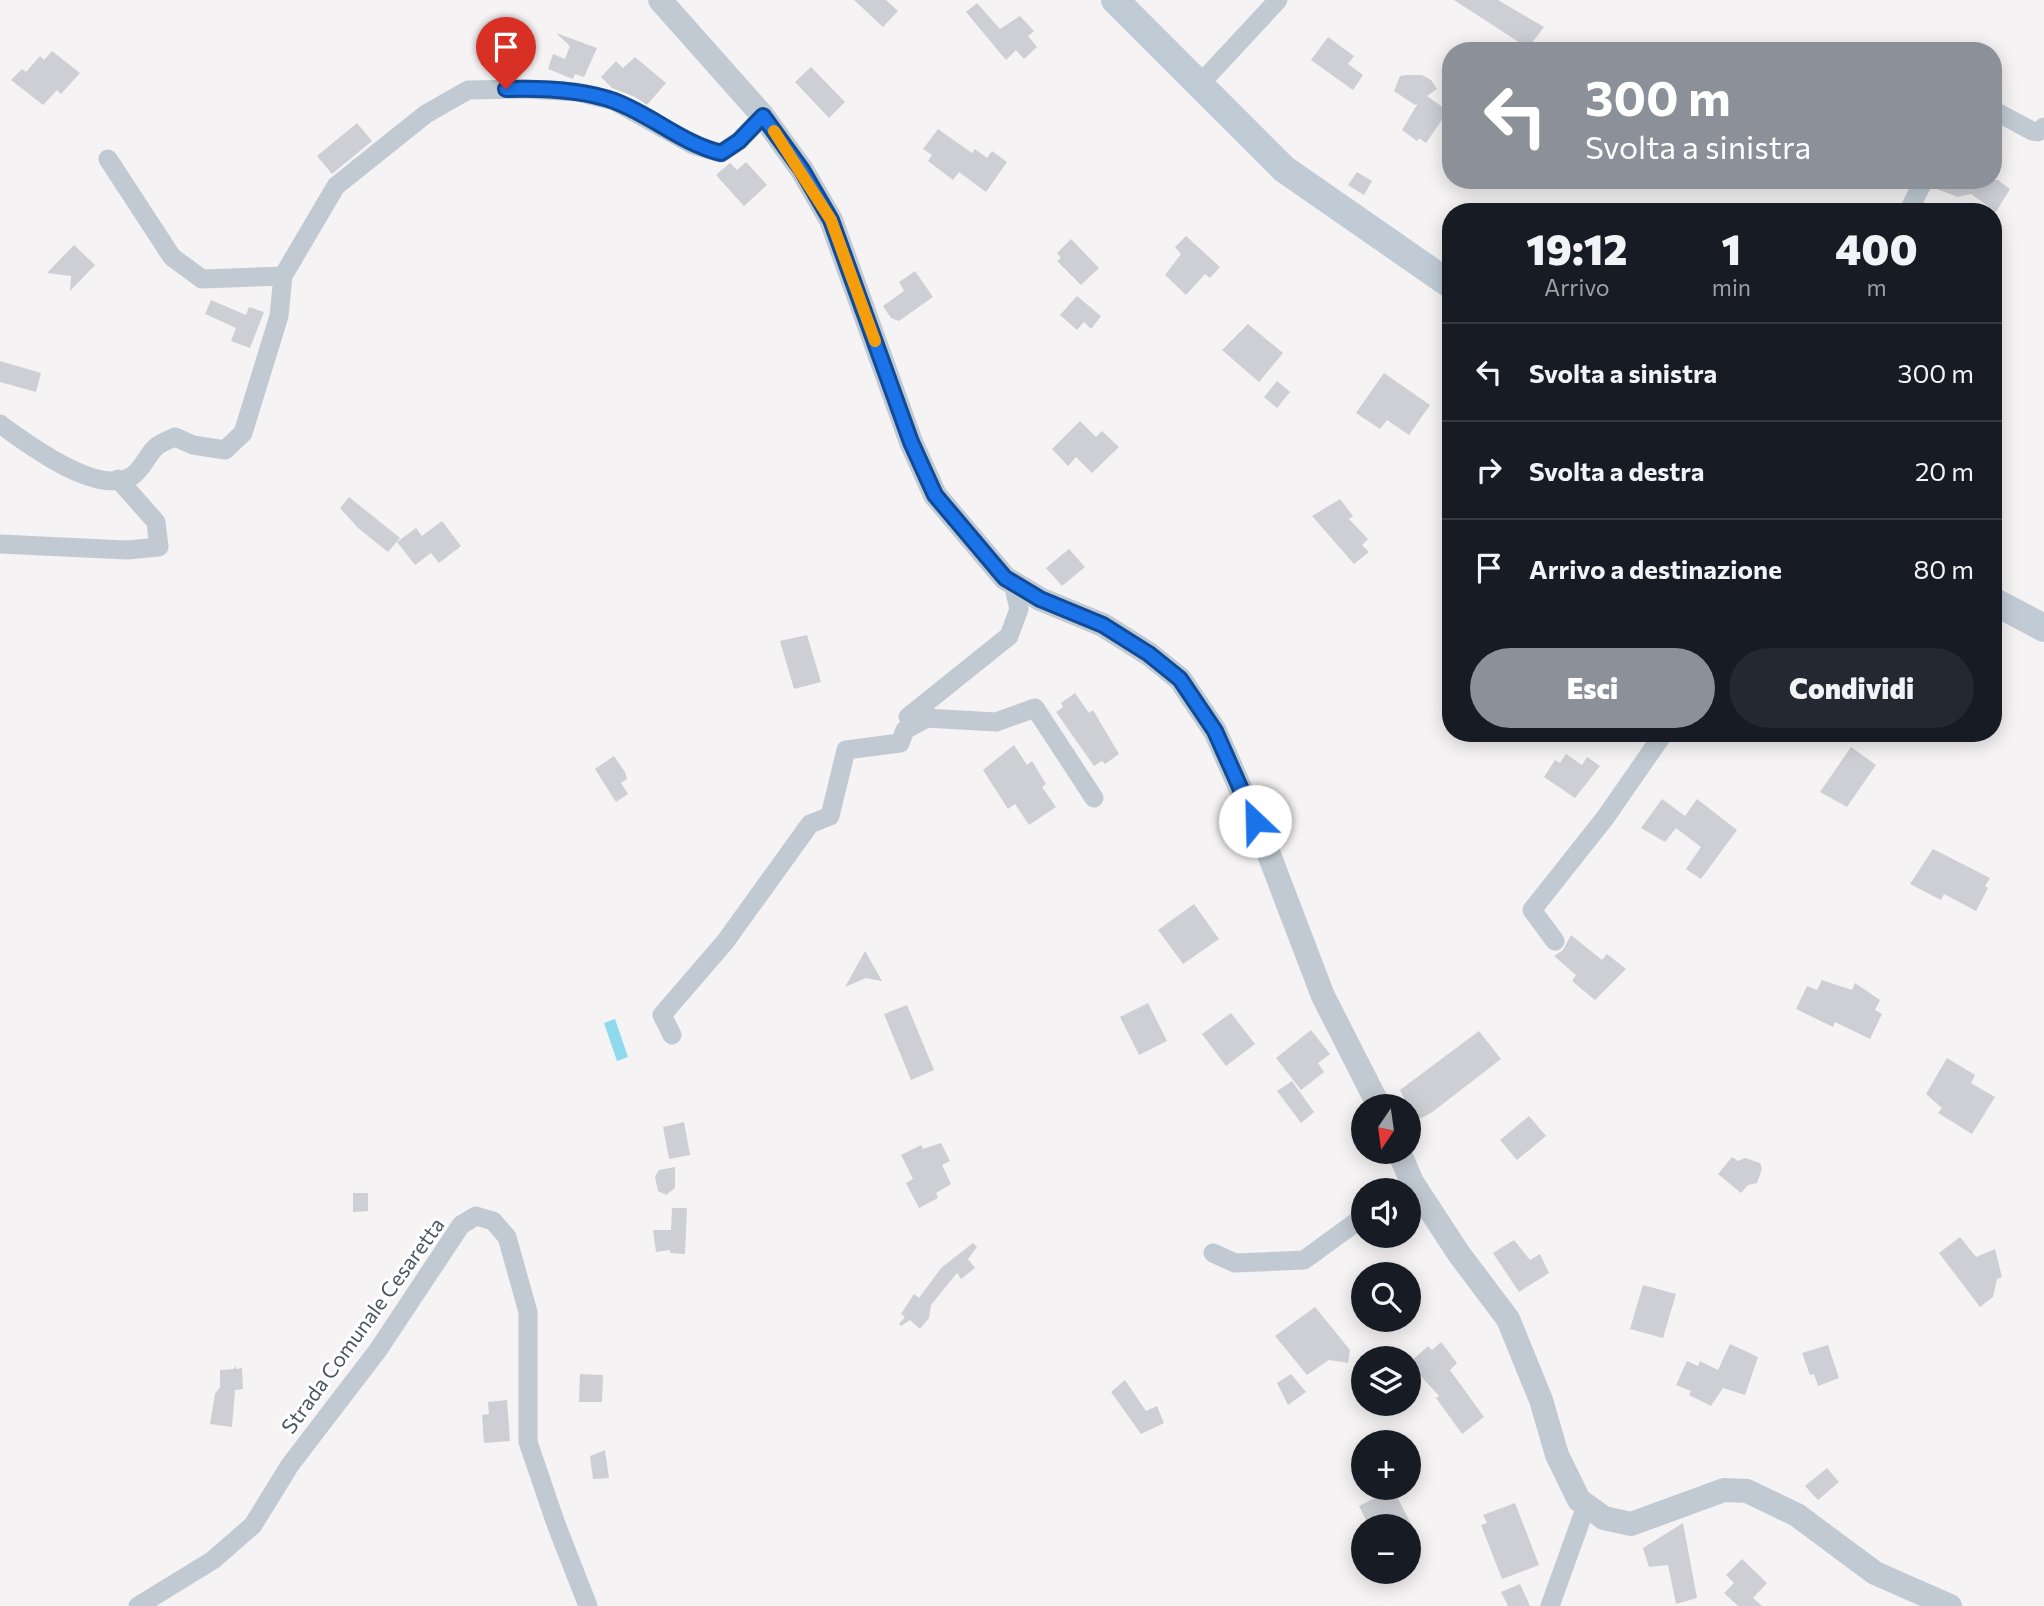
<!DOCTYPE html>
<html lang="it">
<head>
<meta charset="utf-8">
<style>
	:root { --surface:#171b24; --page:#242831; --text:#f1f3f6; --muted:#9ea1a6; --line:#363941; --accent:#8c9099 }
	body { margin:0; font-family:Commissioner,sans-serif; background:var(--page); color:var(--text); height:100vh; display:flex; flex-direction:column; font-size:26px; white-space:nowrap }
	* { box-sizing:border-box; margin:0 }
	p { font-size:23px; color:var(--muted) }
	.icon { flex:none; width:38px; height:38px; fill:none; stroke:currentColor; stroke-width:2; stroke-linecap:round; stroke-linejoin:round }
	.map { position:relative; flex:1; overflow:hidden }
	.drawer { position:absolute; left:1442px; top:203px; width:560px; height:539px; display:flex; flex-direction:column; background:var(--surface); border-radius:28px; box-shadow:0 4px 18px #0003 }
	.drawer>* { flex:none }
	.banner { position:absolute; left:1442px; top:42px; width:560px; height:147px; border-radius:28px; box-shadow:0 4px 18px #0003; background:#8c9099; color:#fff; overflow:hidden }
	.needle { width:46px; rotate:193deg }
	.buttons { position:absolute; left:1351px; top:1094px; display:grid; gap:14px }
	.buttons a { display:grid; place-items:center; width:70px; height:70px; border-radius:50%; background:var(--surface); box-shadow:0 4px 18px #0003; font-size:35px }
	.pin { position:absolute; display:grid; place-items:center; width:60px; height:60px; color:#fff; margin:-72px -30px; border-radius:50% 50% 50% 0; rotate:-45deg; box-shadow:0 0 7px #0007 }
	.pin .icon { rotate:45deg }
	.me { position:absolute; width:77px; margin:-38px; rotate:336deg; stroke-linejoin:round; filter:drop-shadow(0 0 5px #0008) }
	.turn { display:flex; align-items:center; gap:24px; height:147px; padding:0 28px; font-size:32px }
	.turn .icon { width:91px; height:91px; stroke-width:2.5 }
	.turn b { display:block; font-size:49px; line-height:60px }
	.eta { display:flex; justify-content:space-evenly; align-items:center; height:119px; text-align:center }
	.eta b { font-size:42px; font-weight:800; line-height:49px }
	.button { display:flex; gap:14px; margin-top:auto; padding:14px 28px }
	.button a { flex:1; height:80px; border-radius:42px; background:var(--accent); color:#fff; font-size:28px; font-weight:800; line-height:80px; text-align:center }
	.button a+a { background:var(--page); color:var(--text) }
	ul { padding:0; list-style:none }
	li { display:flex; align-items:center; gap:21px; height:98px; padding:0 28px; border-top:2px solid var(--line) }
	li div { flex:1 }
	li b { display:block; font-size:26px }
	li em { font-style:normal }
	.map>svg:first-child { display:block }
	.water { fill:#90daee }
	.building { fill:#cdcfd5 }
	.lines { fill:none; stroke-linecap:round; stroke-linejoin:round }
	.minor { stroke:#c1cad2; stroke-width:19 }
	.tertiary { stroke:#c1cad2; stroke-width:24 }
	.secondary { stroke:#c1cbd6; stroke-width:28 }
	.route-casing { stroke:#114b97; stroke-width:18 }
	.route { stroke:#1a73e8; stroke-width:12 }
	.slow { stroke:#f59e0b; stroke-width:12 }
	.labels { text-anchor:middle; dominant-baseline:central; stroke-width:6; stroke-linejoin:round; paint-order:stroke }
	.street-label { font-size:21px; fill:#4a5661; stroke:#fff }
</style>
</head>
<body>
<div class="map">
<svg width="2044" height="1606" viewBox="0 0 2044 1606">
	<rect width="100%" height="100%" fill="#f5f3f3"/>
	<path class="water" d="M615,1019L628,1057L617,1061L604,1023Z"/>
	<path class="building" d="M854,0H886L898,11L883,27Z
		M1454,0H1498L1544,27L1528,48Z
		M977,3L1000,29L1020,16L1034,31L1028,36L1037,47L1024,59L1016,50L1006,60L966,12Z
		M556,33L597,48L584,77L575,74L573,79L548,69L553,54L565,59L570,46Z
		M1328,37L1354,56L1348,64L1363,75L1353,90L1311,60Z
		M52,51L80,73L61,94L57,90L43,105L11,80L22,69L26,72L40,56L44,60Z
		M635,57L666,83L647,105L635,97L612,88L601,77L616,61L623,68Z
		M811,67L845,102L829,118L795,82Z
		M1407,75H1422L1431,80L1437,89L1427,96L1448,111L1426,143L1419,138L1417,141L1402,130L1418,103L1415,105L1394,91L1400,76Z
		M357,123L372,141L332,174L317,156Z
		M938,129L972,153L975,149L987,158L992,151L1007,162L986,192L959,172L953,180L928,161L932,155L923,149Z
		M746,162L767,185L744,206L716,175L730,163L737,170Z
		M1357,172L1372,181L1364,195L1348,185Z
		M1936,180H1998L2010,189L1996,212L1971,194L1958,197L1934,188Z
		M1186,236L1220,267L1210,278L1205,274L1186,295L1165,275L1181,254L1175,247Z
		M1071,239L1099,268L1081,285L1057,261L1061,258L1057,253Z
		M74,245L95,265L70,291L71,276L47,273Z
		M915,271L933,297L899,321L891,318L883,306L904,291L899,282Z
		M1077,296L1101,316L1091,329L1084,322L1077,330L1060,315Z
		M211,300L246,315L249,307L264,312L250,348L231,341L236,328L205,314Z
		M1248,324L1283,353L1259,382L1222,350Z
		M0,361L41,373L36,392L0,382Z
		M1384,373L1430,405L1409,435L1387,420L1380,429L1356,413Z
		M1277,381L1290,392L1277,408L1264,397Z
		M1080,421L1096,437L1102,431L1119,447L1092,473L1076,457L1068,466L1052,449Z
		M349,497L400,538L388,552L358,528L340,508Z
		M1340,499L1353,516L1349,519L1368,539L1362,545L1369,552L1354,564L1312,516Z
		M442,521L461,546L439,563L431,553L415,565L397,542L416,528L422,536Z
		M1069,549L1085,567L1062,586L1046,568Z
		M807,635L821,682L794,689L780,641Z
		M1075,693L1089,713L1093,710L1119,754L1105,764L1102,761L1094,766L1056,712L1063,707L1061,703Z
		M1014,745L1027,765L1032,761L1046,784L1042,787L1056,807L1029,825L1015,804L1008,809L983,770Z
		M1851,747L1876,765L1847,807L1820,792Z
		M1566,754L1582,765L1587,757L1600,766L1575,798L1544,777L1555,760L1560,763Z
		M614,756L625,772L627,779L621,783L628,794L616,802L595,769Z
		M1662,799L1685,816L1697,799L1737,830L1701,879L1686,869L1701,847L1676,828L1665,842L1641,828Z
		M1933,849L1990,878L1985,886L1988,888L1976,911L1944,894L1941,900L1910,884Z
		M1194,904L1219,939L1183,964L1158,930Z
		M1571,935L1602,960L1607,954L1626,969L1595,1000L1572,981L1576,975L1554,956L1563,950Z
		M865,951L882,981L866,978L845,987Z
		M1822,980L1852,990L1855,983L1880,1000L1875,1010L1882,1014L1870,1039L1835,1022L1833,1027L1796,1009L1807,986L1817,990Z
		M1148,1003L1167,1041L1139,1055L1120,1017Z
		M907,1005L934,1070L911,1080L884,1014Z
		M1231,1013L1255,1044L1226,1066L1202,1034Z
		M1311,1030L1330,1054L1318,1063L1324,1072L1301,1090L1276,1058Z
		M1479,1031L1501,1059L1431,1113L1415,1121L1400,1090Z
		M1947,1058L1975,1075L1971,1083L1995,1097L1972,1134L1938,1113L1942,1108L1926,1094Z
		M1292,1081L1314,1112L1301,1123L1277,1091Z
		M1529,1116L1546,1136L1517,1160L1500,1140Z
		M684,1122L690,1155L669,1159L663,1127Z
		M941,1143L950,1161L942,1165L951,1184L936,1193L938,1198L919,1208L906,1183L913,1179L901,1155L921,1145L923,1149Z
		M1732,1157L1738,1161L1745,1158L1760,1163L1762,1169L1757,1183L1748,1185L1741,1193L1718,1174Z
		M675,1167V1188L666,1195L658,1191L655,1177L659,1170Z
		M353,1193H368V1211L353,1212Z
		M672,1208H687L685,1254L670,1253V1250L656,1252L653,1230H671Z
		M1960,1237L1976,1257L1995,1249L2002,1277L1997,1279L1993,1297L1980,1307L1939,1253Z
		M1514,1240L1530,1260L1540,1254L1549,1273L1519,1292L1493,1253Z
		M973,1243L977,1247L968,1259L975,1268L961,1279L957,1273L931,1305L929,1318L920,1329L910,1320L901,1326L899,1324L905,1317L901,1314L914,1294L919,1298L941,1268Z
		M1643,1285L1676,1294L1663,1338L1630,1329Z
		M1315,1307L1350,1350L1348,1363L1329,1360L1307,1375L1275,1336Z
		M1441,1342L1457,1363L1450,1370L1484,1417L1462,1434L1436,1398L1439,1396L1409,1363L1428,1346L1432,1350Z
		M1730,1344L1758,1357L1745,1395L1723,1388L1711,1406L1689,1395L1691,1391L1676,1385L1687,1361L1698,1366L1700,1361L1718,1370Z
		M1828,1345L1839,1378L1818,1386L1814,1374L1810,1375L1802,1353Z
		M236,1365V1369L242,1368L243,1389L235,1390L232,1427L210,1424L215,1394L220,1387V1370L234,1369Z
		M580,1374L603,1375L602,1402H579Z
		M1291,1374L1306,1392L1288,1405L1277,1383Z
		M1125,1380L1146,1411L1157,1406L1164,1423L1141,1434L1111,1392Z
		M507,1400L510,1441L484,1443L482,1415L489,1414L488,1402Z
		M605,1450L609,1478L593,1479L590,1456Z
		M1827,1468L1839,1482L1818,1500L1805,1486Z
		M1393,1489L1412,1526H1369L1359,1506Z
		M1515,1503L1539,1565L1502,1579L1481,1525L1487,1523L1483,1515Z
		M1683,1523L1697,1598L1676,1604L1668,1565L1649,1567L1643,1548Z
		M1742,1559L1767,1583L1753,1598L1762,1606H1738L1724,1593L1734,1583L1726,1575Z
		M1520,1584L1530,1606H1508L1501,1592Z"/>
	<g class="lines">
		<path class="minor" d="M1199,85L1278,0
			M1993,110L2032,131L2038,132L2044,127
			M108,159L172,257L202,279L283,276
			M1908,212L1924,180
			M0,424C27,444 98,497 132,476C144,468 146,456 156,447C160,443 169,440 175,437L193,445L225,450L243,433L279,316L283,276L336,186L426,114L468,90L526,89L577,92L614,101L693,145L721,153L739,141L763,116
			M0,544L127,550L159,547L156,522L118,479
			M1013,583L1019,609L1009,636L908,717L996,722L1035,708L1094,798
			M1555,941L1532,910L1605,818L1664,733
			M672,1035L662,1015L725,942L810,824L830,816L846,750L900,743L905,730L929,717
			M1213,1253L1235,1263L1304,1260L1363,1217
			M138,1606L213,1560L253,1525L290,1465L378,1350L461,1225L476,1216L493,1221L507,1237L528,1312V1442L556,1524L588,1606
			M1550,1606L1586,1506"/>
		<path class="tertiary" d="M660,0L763,116L802,170L831,220L911,442L935,495L1005,578L1040,599L1103,625L1149,654L1180,679L1215,731L1265,844L1323,996L1379,1106
			M1399,1152L1412,1182L1459,1254L1508,1319L1541,1400L1557,1455L1579,1500L1604,1518L1631,1524L1724,1490L1747,1491L1797,1515L1875,1573L1950,1606"/>
		<path class="secondary" d="M1115,0L1284,169L1451,285
			M1993,601L2044,628"/>
	</g>
	<g class="lines">
		<g class="route-casing">
			<path id="route" d="M506,89C541,88 581,89 614,101C652,115 681,143 721,153L739,141L763,116L802,170L831,220L911,442L935,495L1005,578L1040,599L1103,625L1149,654L1180,679L1215,731L1255,821"/>
		</g>
		<use href="#route" class="route"/>
		<path class="slow" d="M774,131L831,220L875,341"/>
	</g>
	<g class="labels">
		<g class="street-label">
			<text transform="translate(362 1325) rotate(-54)">Strada Comunale Cesaretta</text>
		</g>
	</g>
</svg>
<div class="buttons">
<a><svg class="needle" viewBox="-14 -14 28 28"><path d="M0-13l5 13h-10z" fill="#e53935"/><path d="M0 13l5-13h-10z" fill="#9ea1a6"/></svg></a>
<a><svg class="icon" aria-label="sound" viewBox="0 0 24 24"><path d="M4 9h4l5-4v14l-5-4H4zM17 9q2 3 0 6"/></svg></a>
<a><svg class="icon" aria-label="search" viewBox="0 0 24 24"><circle cx="10" cy="10" r="6"/><path d="M15 15l6 6"/></svg></a>
<a><svg class="icon" aria-label="layers" viewBox="0 0 24 24"><path d="M12 4l9 5-9 5-9-5zM3 14l9 5 9-5"/></svg></a>
<a>+</a>
<a>−</a>
</div>
<div class="pin" style="left:506px;top:89px;background:#d93025"><svg class="icon" aria-label="arrive" viewBox="0 0 24 24"><path d="M6 21V4h12l-3 4 3 4H6"/></svg></div>
<svg class="me" style="left:1255px;top:821px" viewBox="-20 -20 40 40"><circle r="19" fill="#fff"/><path d="M0-13L10 11 0 6-10 11z" fill="#1a73e8"/></svg>
<div class="banner">
<div class="turn"><svg class="icon" aria-label="left" viewBox="0 0 24 24"><path d="M17 20v-9H6M10 6l-5 5 5 5"/></svg><div><b>300 m</b>Svolta a sinistra</div></div>
</div>
<section class="drawer">
<div class="eta">
<div><b>19:12</b><p>Arrivo</p></div>
<div><b>1</b><p>min</p></div>
<div><b>400</b><p>m</p></div>
</div>
<ul>
<li><svg class="icon" aria-label="left" viewBox="0 0 24 24"><path d="M17 20v-9H6M10 6l-5 5 5 5"/></svg><div><b>Svolta a sinistra</b></div><em>300 m</em></li>
<li><svg class="icon" aria-label="right" viewBox="0 0 24 24"><path d="M7 20v-9h11M14 6l5 5-5 5"/></svg><div><b>Svolta a destra</b></div><em>20 m</em></li>
<li><svg class="icon" aria-label="arrive" viewBox="0 0 24 24"><path d="M6 21V4h12l-3 4 3 4H6"/></svg><div><b>Arrivo a destinazione</b></div><em>80 m</em></li>
</ul>
<div class="button"><a>Esci</a><a>Condividi</a></div>
</section>
</div>
</body>
</html>
